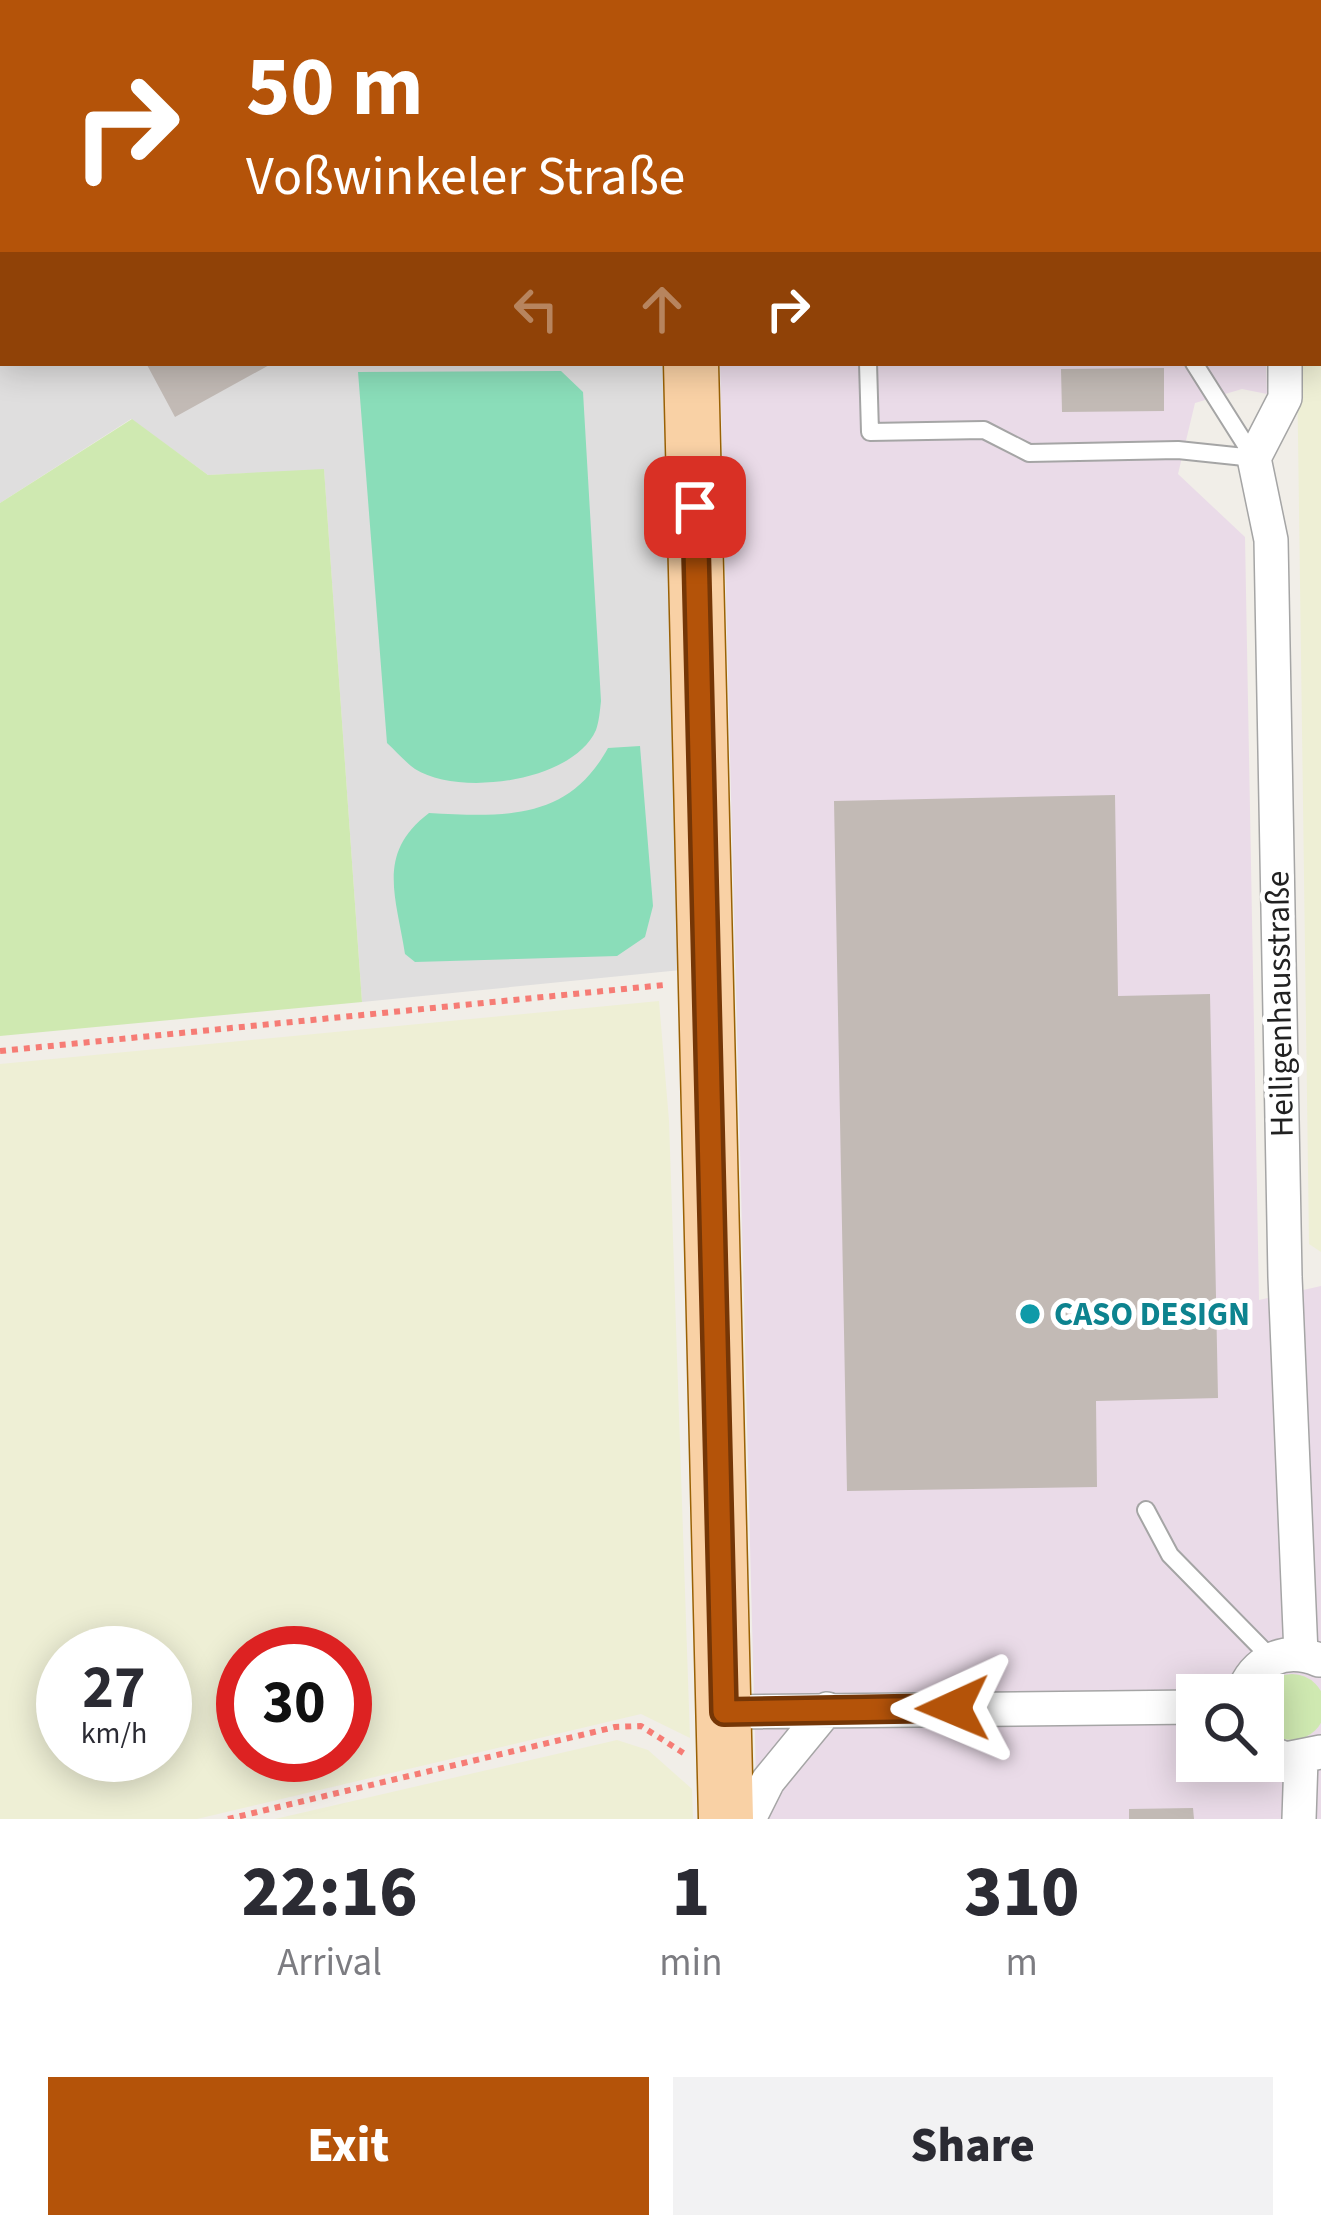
<!DOCTYPE html>
<html lang="en">
<head>
<meta charset="utf-8">
<style>
	:root { --surface:#fff; --page:#f2f2f3; --text:#2b2b33; --muted:#7c7c81; --accent:#b45309 }
	body { margin:0; font-family:"Source Sans 3",sans-serif; background:var(--page); color:var(--text); height:100vh; display:flex; flex-direction:column; font-size:45px; white-space:nowrap }
	* { box-sizing:border-box; margin:0 }
	p { font-size:39px; color:var(--muted) }
	.icon { flex:none; width:66px; height:66px; fill:none; stroke:currentColor; stroke-width:2; stroke-linecap:round; stroke-linejoin:round }
	.map { position:relative; height:1819px; overflow:hidden }
	.details { display:flex; flex-direction:column; background:var(--surface); flex:1 }
	.details>* { flex:none }
	.banner { position:absolute; left:0px; top:0px; width:1323px; height:366px; box-shadow:0 6px 30px #0003; background:#b45309; color:#fff; overflow:hidden }
	.tools { position:absolute; left:1176px; top:1674px; display:grid; gap:24px }
	.tools a { display:grid; place-items:center; width:108px; height:108px; border-radius:0px; background:var(--surface); box-shadow:0 6px 30px #0003; font-size:60px }
	.speed { position:absolute; left:36px; top:1626px; display:flex; gap:24px; font-size:60px; font-weight:700; text-align:center }
	.speed>* { display:grid; place-content:center; width:156px; height:156px; border-radius:50%; background:var(--surface); box-shadow:0 6px 30px #0003; line-height:1 }
	.speed small { font-size:30px; font-weight:400 }
	.speed .limit { border:18px solid #d22; background:#fff; color:#111 }
	.pin { position:absolute; display:grid; place-items:center; width:102px; height:102px; color:#fff; margin:-51px; border-radius:24px; box-shadow:0 6px 18px #0006 }
	.me { position:absolute; width:132px; margin:-66px; rotate:269deg; stroke-linejoin:round; filter:drop-shadow(0 0 9px #0008) }
	.turn { display:flex; align-items:center; gap:42px; height:252px; padding:0 48px; font-size:54px }
	.turn .icon { width:156px; height:156px; stroke-width:2.5 }
	.turn b { display:block; font-size:84px; line-height:102px }
	.lanes { display:flex; align-items:center; height:114px; padding:0 48px; background:#0003; justify-content:center; gap:60px; direction:ltr }
	.lanes .off { opacity:.35 }
	.eta { display:flex; justify-content:space-evenly; align-items:center; height:204px; text-align:center }
	.eta b { font-size:72px; font-weight:800; line-height:84px }
	.button { display:flex; gap:24px; margin-top:auto; padding:24px 48px }
	.button a { flex:1; height:138px; border-radius:0px; background:var(--accent); color:#fff; font-size:48px; font-weight:800; line-height:138px; text-align:center }
	.button a+a { background:var(--page); color:var(--text) }
	.map>svg:first-child { display:block }
	.residential { fill:#dfdede }
	.industrial { fill:#eadbe8; fill-rule:evenodd }
	.farmland { fill:#eeefd5; fill-rule:evenodd }
	.grass { fill:#cfe9b1 }
	.pitch { fill:#8addb9 }
	.lines { fill:none; stroke-linecap:round; stroke-linejoin:round }
	.stream { stroke:#abd4dd; stroke-width:9 }
	.building { fill:#c2bab5 }
	.service-casing { stroke:#a5a5a5; stroke-width:20 }
	.minor-casing { stroke:#a5a5a5; stroke-width:36 }
	.primary-casing { stroke:#9a6105; stroke-width:57 }
	.path { stroke:#f67c75; stroke-width:6; stroke-dasharray:6 6; stroke-linecap:butt }
	.service { stroke:#fff; stroke-width:16 }
	.minor { stroke:#fff; stroke-width:33 }
	.primary { stroke:#f9d1a5; stroke-width:54 }
	.route-casing { stroke:#753606; stroke-width:30 }
	.route { stroke:#b45309; stroke-width:21 }
	.culture-dot { fill:#0f9aa8; stroke:#fff; stroke-width:4.5 }
	.labels { text-anchor:middle; dominant-baseline:central; stroke-width:10; stroke-linejoin:round; paint-order:stroke }
	.street-label { font-size:33px; fill:#212121; stroke:#fff }
	.culture-label { font-size:33px; font-weight:bold; fill:#0d838f; stroke:#fff; text-anchor:start }
</style>
</head>
<body>
<div class="map">
<svg width="1321" height="1819" viewBox="0 0 1321 1819">
	<rect width="100%" height="100%" fill="#f1eee8"/>
	<path class="residential" d="M0,0H589L3,3V363H667L691,969L362,1002L324,470L208,475L131,419L0,503Z"/>
	<path class="industrial" d="M720,363H1266L1267,394L1242,389L1195,403L1178,474L1245,537L1259,1300L1321,1286V1819H757ZM1197,1695H1263V1761H1197Z"/>
	<path class="farmland" d="M1321,48V1252L1309,1244L1297,363H1320Z
		M659,1001L669,1121L690,1738L641,1714L197,1819H0V1064ZM165,1653V1755H63V1653ZM243,1653H345V1755H243Z
		M617,1740L648,1750L692,1789L693,1819H275Z"/>
	<path class="grass" d="M705,0H1254L1253,3Z
		M132,419L208,475L324,469L362,1002L0,1036V503Z
		M1259 1707a33 33 0 1 1 66 0a33 33 0 1 1-66 0Z"/>
	<path class="pitch" d="M561,371L583,392L601,701C600,710 599,722 596,730C573,782 459,797 415,769C405,762 396,751 387,743L358,372Z
		M640,746L653,906L645,937L617,956L415,962L405,954C396,896 376,853 429,813C504,817 568,821 608,748Z"/>
	<g class="lines">
		<path class="stream" d="M247,3L248,0
			M0,314L3,312"/>
	</g>
	<path class="building" d="M146,363H273L175,417Z
		M1164,368V411L1062,412L1061,369Z
		M1115,795L1118,996L1210,994L1218,1398L1096,1401L1097,1487L847,1491L834,801Z
		M1193,1808L1194,1819H1129V1809Z"/>
	<g class="lines">
		<g class="service-casing">
			<path id="service" d="M579,0V3
				M868,363L870,432L984,430L1029,453L1178,450L1254,458
				M1194,363L1254,458
				M1146,1510L1170,1555L1271,1658"/>
		</g>
		<g class="minor-casing">
			<path id="minor" d="M1279,0V3
				M1320,28L1321,27
				M1285,363V398L1254,458L1271,540L1285,1277L1301,1654
				M1242,1695C1254,1660 1285,1646 1319,1660
				M724,1712L1197,1707
				M1263,1750L1286,1759L1321,1752
				M749,1819L768,1781L827,1709
				M1299,1819L1301,1759"/>
		</g>
		<g class="primary-casing">
			<path id="primary" d="M680,0V3
				M691,363L726,1819"/>
		</g>
		<path class="path" d="M0,1051L664,985
			M228,1819L615,1727L641,1726L685,1754"/>
		<use href="#service" class="service"/>
		<use href="#minor" class="minor"/>
		<use href="#primary" class="primary"/>
	</g>
	<g class="lines">
		<g class="route-casing">
			<path id="route" d="M695,507L724,1712L953,1708"/>
		</g>
		<use href="#route" class="route"/>
	</g>
	<circle class="culture-dot" cx="1030" cy="1314" r="12"/>
	<g class="labels">
		<g class="street-label">
			<text transform="translate(1280 1004) rotate(-91)">Heiligenhausstraße</text>
		</g>
		<g class="culture-label">
			<text x="1054" y="1314">CASO DESIGN</text>
		</g>
	</g>
</svg>
<div class="tools">
<a><svg class="icon" aria-label="search" viewBox="0 0 24 24"><circle cx="10" cy="10" r="6"/><path d="M15 15l6 6"/></svg></a>
</div>
<div class="speed"><div>27<small>km/h</small></div><div class="limit">30</div></div>
<div class="pin" style="left:695px;top:507px;background:#d93025"><svg class="icon" aria-label="arrive" viewBox="0 0 24 24"><path d="M6 21V4h12l-3 4 3 4H6"/></svg></div>
<svg class="me" style="left:953px;top:1708px" viewBox="-20 -20 40 40"><path d="M0-17L14 15 0 8-14 15z" fill="#b45309" stroke="#fff" stroke-width="4"/></svg>
<div class="banner">
<div class="turn"><svg class="icon" aria-label="right" viewBox="0 0 24 24"><path d="M7 20v-9h11M14 6l5 5-5 5"/></svg><div><b>50 m</b>Voßwinkeler Straße</div></div>
<div class="lanes"><svg class="icon off" aria-label="left" viewBox="0 0 24 24"><path d="M17 20v-9H6M10 6l-5 5 5 5"/></svg><svg class="icon off" aria-label="ahead" viewBox="0 0 24 24"><path d="M12 20V5M6 11l6-6 6 6"/></svg><svg class="icon" aria-label="right" viewBox="0 0 24 24"><path d="M7 20v-9h11M14 6l5 5-5 5"/></svg></div>
</div>
</div>
<section class="details">
<div class="eta">
<div><b>22:16</b><p>Arrival</p></div>
<div><b>1</b><p>min</p></div>
<div><b>310</b><p>m</p></div>
</div>
<div class="button"><a>Exit</a><a>Share</a></div>
</section>
</body>
</html>
